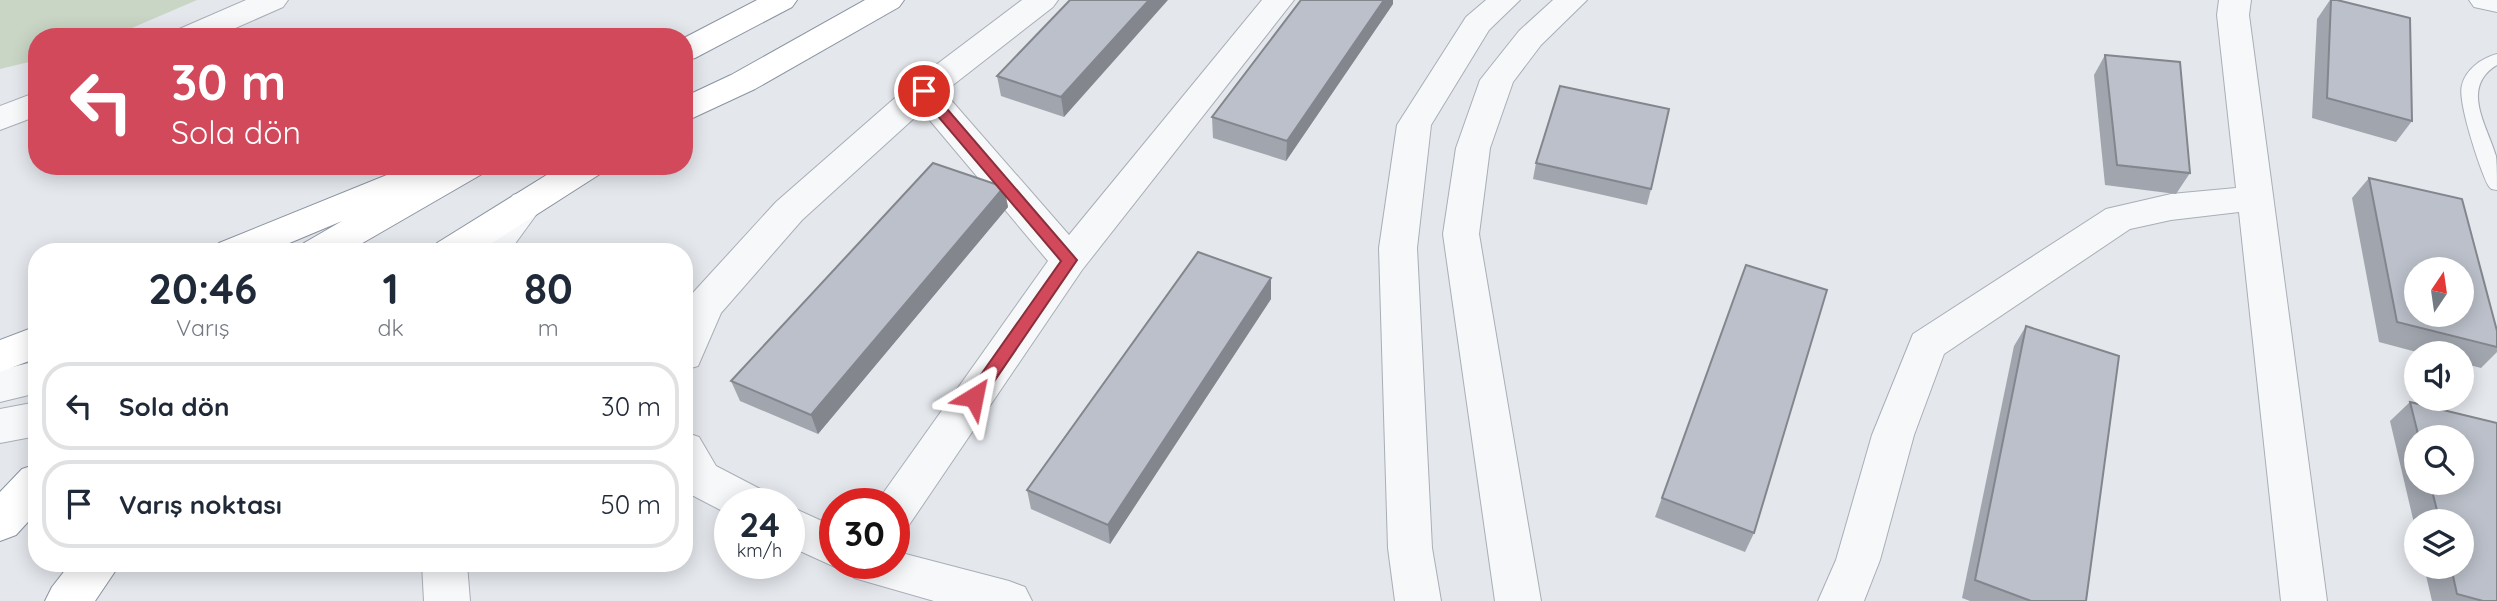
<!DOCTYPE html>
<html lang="tr">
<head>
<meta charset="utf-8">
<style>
	:root { --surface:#fff; --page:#f6f6f7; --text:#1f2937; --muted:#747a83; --line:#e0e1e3 }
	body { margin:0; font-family:Quicksand,sans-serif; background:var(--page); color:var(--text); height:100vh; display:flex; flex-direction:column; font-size:26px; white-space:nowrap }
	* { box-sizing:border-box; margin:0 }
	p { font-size:23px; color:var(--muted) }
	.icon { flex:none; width:38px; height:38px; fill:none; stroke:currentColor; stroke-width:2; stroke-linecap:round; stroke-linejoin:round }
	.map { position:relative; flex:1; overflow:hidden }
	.side { position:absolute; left:28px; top:243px; width:665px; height:329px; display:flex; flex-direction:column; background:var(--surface); border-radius:28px; box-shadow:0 4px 18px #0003 }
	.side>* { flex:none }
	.top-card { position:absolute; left:28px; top:28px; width:665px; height:147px; border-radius:28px; box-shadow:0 4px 18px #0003; background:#d1495b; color:#fff; overflow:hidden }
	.needle { width:46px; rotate:13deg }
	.fabs { position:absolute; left:2404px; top:257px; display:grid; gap:14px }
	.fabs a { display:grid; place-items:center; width:70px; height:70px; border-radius:50%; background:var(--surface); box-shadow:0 4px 18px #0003; font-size:35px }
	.speed { position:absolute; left:714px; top:488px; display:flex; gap:14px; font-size:35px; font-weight:700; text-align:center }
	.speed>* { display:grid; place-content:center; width:91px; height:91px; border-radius:50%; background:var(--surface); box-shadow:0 4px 18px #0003; line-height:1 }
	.speed small { font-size:18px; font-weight:400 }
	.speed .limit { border:10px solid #d22; background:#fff; color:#111 }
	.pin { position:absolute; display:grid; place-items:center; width:60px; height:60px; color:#fff; margin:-30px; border:4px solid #fff; border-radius:50%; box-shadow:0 2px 7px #0007 }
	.me { position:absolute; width:77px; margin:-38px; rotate:35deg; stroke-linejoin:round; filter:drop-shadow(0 0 5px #0008) }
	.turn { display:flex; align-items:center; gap:24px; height:147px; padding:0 28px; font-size:32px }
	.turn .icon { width:91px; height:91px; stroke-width:2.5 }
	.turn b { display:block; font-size:49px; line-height:60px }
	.eta { display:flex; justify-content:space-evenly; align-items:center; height:119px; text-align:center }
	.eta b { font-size:42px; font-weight:800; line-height:49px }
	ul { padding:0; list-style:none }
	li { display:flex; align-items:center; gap:21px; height:88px; margin:0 14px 10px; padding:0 14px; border:4px solid var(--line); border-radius:28px }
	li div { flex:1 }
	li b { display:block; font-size:26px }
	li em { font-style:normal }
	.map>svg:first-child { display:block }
	.green { fill:#c9d6c5 }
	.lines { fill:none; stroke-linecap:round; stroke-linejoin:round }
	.service-casing { stroke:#a9aeb7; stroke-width:2 }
	.minor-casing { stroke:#a9aeb7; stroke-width:2 }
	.tertiary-casing { stroke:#a9aeb7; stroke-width:2 }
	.trunk-casing { stroke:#8b94a3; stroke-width:2 }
	.service { fill:#f7f8fa; fill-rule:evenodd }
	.minor { fill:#f7f8fa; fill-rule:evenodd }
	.tertiary { fill:#f7f8fa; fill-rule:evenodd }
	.trunk { fill:#fff; fill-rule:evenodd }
	.wall { fill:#a1a5ae; fill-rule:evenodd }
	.shaded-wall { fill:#83868d }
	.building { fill:#bbc0ca; stroke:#83868d; stroke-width:2; fill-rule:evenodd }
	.route { fill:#d1495b; stroke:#882f3b; stroke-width:2 }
</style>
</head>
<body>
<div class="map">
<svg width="2497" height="601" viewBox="0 0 2497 601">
	<rect width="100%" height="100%" fill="#e4e7ec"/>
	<path class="green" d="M0,0H197L111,37H37V60L0,69Z"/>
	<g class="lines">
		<g class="service-casing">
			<path id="service" d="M2497,54V65C2460,87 2487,125 2496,156C2497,166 2497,179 2497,190C2492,189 2491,190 2488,185C2480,169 2457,101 2462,85C2466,69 2482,58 2497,54Z"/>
		</g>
		<g class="minor-casing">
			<path id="minor" d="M246,0H288L283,7L215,37H172L177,30Z
				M1022,0H1058L1053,7L944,92L1069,235L1262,0H1294L1082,270L909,525L894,530V504H876L879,499L1048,261L922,111L802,220L721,313L698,366L684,370V307L690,296L776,202L912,83Z
				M1486,0H1520L1489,30L1431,125L1417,248L1432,548L1441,601H1395L1388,548L1379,248L1397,125L1466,17Z
				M1553,0H1587L1541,45L1513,82L1490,148L1479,234L1541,601H1495L1443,234L1456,148L1480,80L1519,31Z
				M2219,0H2251L2249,15L2327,601H2281L2239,212L2171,220L2130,229L1944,354L1914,435L1880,560L1864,601H1818L1836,560L1872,435L1913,334L2106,209L2171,194L2236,188L2217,15Z
				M2469,0H2497V12L2474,7Z
				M37,92V116L0,130V106Z
				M526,191L539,195L544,204L509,252H470L513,195Z
				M684,432L699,437L716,466L764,491L771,504H730V515L686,492Z
				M789,506L835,527V564H846L835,567L789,546Z
				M894,551L1009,581L1025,587L1032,601H934L854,578L847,564H894Z
				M422,564H467L470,601H424Z"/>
		</g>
		<g class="tertiary-casing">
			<path id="tertiary" d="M37,361V393L0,402V370Z
				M37,402V436L0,443V409Z"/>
		</g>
		<g class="trunk-casing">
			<path id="trunk" d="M757,0H797L792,7L695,58L684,61V38Z
				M865,0H904L899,7L755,89L684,122V97L731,75Z
				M409,166H487L482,174L347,252H298L304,243L342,221L268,252H213L219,243Z
				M561,166H605L600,174L478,252H431L437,243Z
				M37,326V358L0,372V340Z
				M37,464V512L16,535L0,541V492L22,469Z
				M70,564H120L95,601H45L52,587Z"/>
		</g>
		<use href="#service" class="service"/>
		<use href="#minor" class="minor"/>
		<use href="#tertiary" class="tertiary"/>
		<use href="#trunk" class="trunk"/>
	</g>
	<path class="wall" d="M1070,0L1064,117L1001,96L997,76Z
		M2330,0H2337L2412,121L2396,142L2312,118L2317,19Z
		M1393,4L1286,161L1213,138L1212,117Z
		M2105,55L2190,173L2176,194L2105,185L2094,75Z
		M1536,163L1651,189L1647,205L1533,179Z
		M2369,178L2497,331V352L2481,368L2462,363V354H2424L2379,342L2352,198Z
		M1004,187L1008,207L818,434L740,401L731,381Z
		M1746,265L1754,533L1745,552L1655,517Z
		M1271,278V299L1110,544L1031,509L1027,490Z
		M2026,326L2086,601H1970L1962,598L2014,346Z
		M2410,402L2497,423V601H2432L2424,567H2462V522H2417V536L2390,421ZM2417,438H2462V483H2417Z"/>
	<path class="shaded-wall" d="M1149,0H1168L1064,117L1061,97Z
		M1384,0H1393V4L1286,161L1287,141Z
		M1004,187L1008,207L818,434L811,415Z
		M1271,278V299L1110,544L1108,525Z"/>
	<path class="building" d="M1070,0H1149L1061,97L997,76Z
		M1301,0H1384L1287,141L1212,117Z
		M2331,0H2337L2410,18L2412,121L2327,98Z
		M2105,55L2180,62L2190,173L2117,165Z
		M1560,86L1669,109L1651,189L1536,163Z
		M933,163L1004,187L811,415L731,381Z
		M2369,178L2462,199L2497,331V347L2397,322ZM2417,270H2462V315H2417Z
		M1198,252L1271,278L1108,525L1027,490Z
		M1746,265L1827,290L1754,533L1662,498Z
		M2026,326L2119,356L2086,601H2031L1975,580Z
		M2410,402L2497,423V601H2483L2457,594L2451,567H2462V522H2440L2430,483H2462V438H2419Z"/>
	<path class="route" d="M924,87L929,88L1077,260L980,402H968L965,397L968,393L1061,261L919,94L917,91Z"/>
</svg>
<div class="fabs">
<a><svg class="needle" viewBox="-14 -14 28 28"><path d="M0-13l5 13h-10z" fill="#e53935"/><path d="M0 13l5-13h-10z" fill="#747a83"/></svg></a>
<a><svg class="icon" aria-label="sound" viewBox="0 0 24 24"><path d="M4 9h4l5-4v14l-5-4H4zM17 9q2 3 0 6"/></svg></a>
<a><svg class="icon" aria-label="search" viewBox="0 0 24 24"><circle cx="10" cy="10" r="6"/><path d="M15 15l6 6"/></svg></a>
<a><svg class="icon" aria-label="layers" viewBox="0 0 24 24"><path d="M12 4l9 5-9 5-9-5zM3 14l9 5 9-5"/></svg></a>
</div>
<div class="speed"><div>24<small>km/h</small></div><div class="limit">30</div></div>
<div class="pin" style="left:924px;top:91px;background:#d93025"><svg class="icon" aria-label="arrive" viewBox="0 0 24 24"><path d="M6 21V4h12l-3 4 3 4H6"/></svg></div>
<svg class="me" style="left:974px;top:397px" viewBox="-20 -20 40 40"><path d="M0-17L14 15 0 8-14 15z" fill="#d1495b" stroke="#fff" stroke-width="4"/></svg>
<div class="top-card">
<div class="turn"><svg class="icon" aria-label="left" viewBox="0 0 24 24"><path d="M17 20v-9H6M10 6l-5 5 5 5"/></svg><div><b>30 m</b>Sola dön</div></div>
</div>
<section class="side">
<div class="eta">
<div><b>20:46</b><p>Varış</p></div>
<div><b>1</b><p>dk</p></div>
<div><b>80</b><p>m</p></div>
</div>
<ul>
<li><svg class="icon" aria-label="left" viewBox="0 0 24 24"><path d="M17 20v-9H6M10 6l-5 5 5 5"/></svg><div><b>Sola dön</b></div><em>30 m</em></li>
<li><svg class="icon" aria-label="arrive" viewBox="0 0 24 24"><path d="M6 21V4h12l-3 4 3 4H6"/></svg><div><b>Varış noktası</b></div><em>50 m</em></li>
</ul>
</section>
</div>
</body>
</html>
